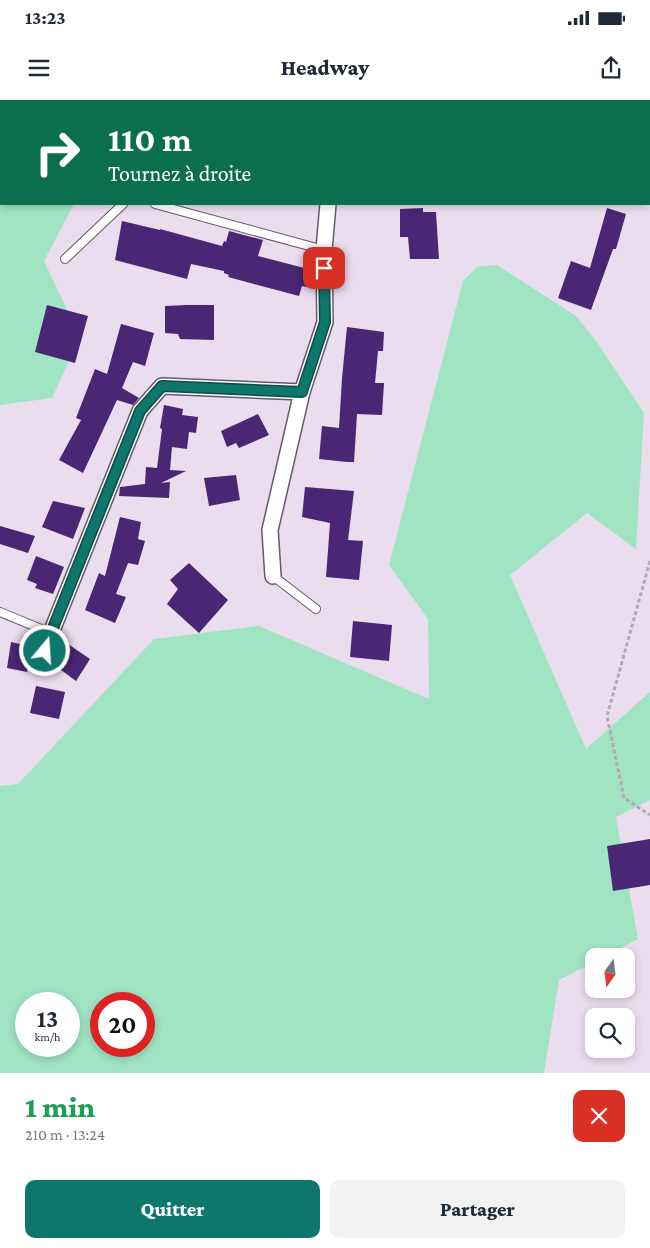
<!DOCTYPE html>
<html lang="fr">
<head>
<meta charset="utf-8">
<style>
	:root { --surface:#fff; --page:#f2f2f3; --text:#1f2937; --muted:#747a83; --accent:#0f766e }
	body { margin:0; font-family:"Crimson Pro",serif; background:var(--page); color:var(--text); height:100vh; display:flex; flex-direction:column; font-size:19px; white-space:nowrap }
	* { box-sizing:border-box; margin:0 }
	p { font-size:16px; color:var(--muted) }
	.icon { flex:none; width:28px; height:28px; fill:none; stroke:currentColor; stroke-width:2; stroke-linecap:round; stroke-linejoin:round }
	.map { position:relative; height:973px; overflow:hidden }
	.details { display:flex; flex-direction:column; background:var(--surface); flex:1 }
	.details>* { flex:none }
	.guide { position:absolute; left:0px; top:0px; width:650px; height:105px; box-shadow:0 2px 8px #0003; background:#0b6e4f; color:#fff; overflow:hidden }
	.needle { width:32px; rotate:194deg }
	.tools { position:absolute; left:585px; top:848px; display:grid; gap:10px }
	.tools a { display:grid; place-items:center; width:50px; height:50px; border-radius:10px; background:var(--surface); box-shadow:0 2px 8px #0003; font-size:25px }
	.speed { position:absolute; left:15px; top:892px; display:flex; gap:10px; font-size:25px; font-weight:700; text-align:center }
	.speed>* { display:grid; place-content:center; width:65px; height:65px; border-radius:50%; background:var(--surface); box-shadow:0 2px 8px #0003; line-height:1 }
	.speed small { font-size:12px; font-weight:400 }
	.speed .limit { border:8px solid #d22; background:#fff; color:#111 }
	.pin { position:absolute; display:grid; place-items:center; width:42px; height:42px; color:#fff; margin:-21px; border-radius:10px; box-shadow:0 2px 8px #0006 }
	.me { position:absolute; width:55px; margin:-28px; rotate:18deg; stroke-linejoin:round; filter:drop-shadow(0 0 4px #0008) }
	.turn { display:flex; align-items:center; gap:18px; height:105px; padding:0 25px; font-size:22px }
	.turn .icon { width:65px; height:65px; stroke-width:2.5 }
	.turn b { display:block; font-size:35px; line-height:42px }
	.round { display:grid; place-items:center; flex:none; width:52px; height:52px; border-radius:10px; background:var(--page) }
	.overview { display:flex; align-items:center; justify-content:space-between; height:85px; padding:0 25px }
	h1 { font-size:30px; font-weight:800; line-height:38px; color:#1e9e55 }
	.action { display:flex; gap:10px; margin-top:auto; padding:10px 25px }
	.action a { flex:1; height:58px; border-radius:10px; background:var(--accent); color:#fff; font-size:20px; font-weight:800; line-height:58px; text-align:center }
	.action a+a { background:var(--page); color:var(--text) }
	.status { display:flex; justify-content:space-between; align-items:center; height:35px; padding:0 25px; background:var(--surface); direction:ltr }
	.status svg { height:14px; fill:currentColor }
	header { display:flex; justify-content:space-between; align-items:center; height:65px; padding:0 25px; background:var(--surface); font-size:22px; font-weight:800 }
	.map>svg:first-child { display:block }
	.green { fill:#a0e4c4; fill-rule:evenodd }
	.building { fill:#4a2674 }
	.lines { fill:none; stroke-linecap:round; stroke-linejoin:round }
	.lane-casing { stroke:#655a68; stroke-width:10 }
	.street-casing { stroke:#655a68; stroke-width:18 }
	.path { stroke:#b4a9b7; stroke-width:3; stroke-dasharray:4 2.5; stroke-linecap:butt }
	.lane { stroke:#fff; stroke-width:8 }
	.street { stroke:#fff; stroke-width:15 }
	.route-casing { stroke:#0a4d48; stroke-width:12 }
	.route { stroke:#0f766e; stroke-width:9 }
</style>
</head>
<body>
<div class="status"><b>13:23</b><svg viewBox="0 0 49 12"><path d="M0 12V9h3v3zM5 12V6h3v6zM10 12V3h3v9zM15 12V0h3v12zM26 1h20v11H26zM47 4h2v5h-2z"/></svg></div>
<header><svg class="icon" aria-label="menu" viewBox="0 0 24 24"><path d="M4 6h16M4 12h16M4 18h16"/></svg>Headway<svg class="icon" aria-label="share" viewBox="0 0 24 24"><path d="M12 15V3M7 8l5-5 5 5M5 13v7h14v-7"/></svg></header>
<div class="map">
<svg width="650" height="973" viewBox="0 0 650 973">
	<rect width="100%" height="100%" fill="#eaddee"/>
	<path class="green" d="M0,0L232,1H1V104H74L44,161L80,237L52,298L0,305Z
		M497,165L576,216L596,241L644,313L636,449L587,413L510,475L586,649L650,592V700L616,717L638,839L605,856H594V862L559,880L544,973H0V686L18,684L154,539L259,526L429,599L428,519L389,465L463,181L477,167ZM26,904H69V946H26ZM101,904H144V946H101Z"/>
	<path class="building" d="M423,108V112H436L439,159H410L408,137H400V109Z
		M607,108L626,114L616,149H613L591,210L558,198L571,161L590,168Z
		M122,121L160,130V129L222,146L224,141L226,142L229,131L263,140L258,156L312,170L307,187L302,186L299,196L228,177L229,175L224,173V171L191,164L187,179L115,160Z
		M47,205L88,216L75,263L35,252Z
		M187,205H214V240L180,239L178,234L165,233V206Z
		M121,224L154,233L145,266L133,262L122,288L139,298L133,305L117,300L83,373L59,360L81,320L76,318L95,269L107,274Z
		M347,227L384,232L383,251H378L375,283H384L382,315L357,314L354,362H347L319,359L322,326L339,328L342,278Z
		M164,305L183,309L182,315L198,317L196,333L189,332L187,349L172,347L170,370L186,371L161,383L170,382L169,398L119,396L120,387L145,384L146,367L157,368L162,329L160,328Z
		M258,314L269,335L239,348L236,343L227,347L221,331Z
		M236,375L240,400L209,406L204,378Z
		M305,387L354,391L348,440L363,441L359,480L326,477L330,423L302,417Z
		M53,401L85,408L73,439L42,427Z
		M120,417L141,422L138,439L145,441L138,465L128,463L116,494L126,497L115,523L85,510L99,473L105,476Z
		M0,426L35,436L28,453L0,444Z
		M36,456L64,467L53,494L35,488L37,484L27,480Z
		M189,463L228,500L199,533L167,504L178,489L170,480Z
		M353,521L392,525L389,561L350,557Z
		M11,542L33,547L27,572L7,568Z
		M68,544L90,559L76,581L53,564Z
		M36,586L65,592L59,619L30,613Z
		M650,739V785L613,791L607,746Z"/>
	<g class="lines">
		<g class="lane-casing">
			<path id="lane" d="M155,104L324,150
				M65,159L123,104
				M273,476L316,509
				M0,512L51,533L39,569"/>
		</g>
		<g class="street-casing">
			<path id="street" d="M351,1V0
				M273,476L270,430L302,292L325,222L324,150L328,104
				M51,533L140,311L162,286L302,292"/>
		</g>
		<path class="path" d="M650,461L607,616L624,698L650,715"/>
		<use href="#lane" class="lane"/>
		<use href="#street" class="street"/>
	</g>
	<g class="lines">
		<g class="route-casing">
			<path id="route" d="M45,551L51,533L140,311L162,286L302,292L325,222L324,168"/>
		</g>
		<use href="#route" class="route"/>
	</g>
</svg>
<div class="tools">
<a><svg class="needle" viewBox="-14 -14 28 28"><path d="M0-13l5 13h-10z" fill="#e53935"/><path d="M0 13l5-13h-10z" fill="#747a83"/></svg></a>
<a><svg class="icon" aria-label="search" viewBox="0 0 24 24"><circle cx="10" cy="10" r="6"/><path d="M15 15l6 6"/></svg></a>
</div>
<div class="speed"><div>13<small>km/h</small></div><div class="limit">20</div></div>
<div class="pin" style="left:324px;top:168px;background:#d93025"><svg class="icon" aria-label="arrive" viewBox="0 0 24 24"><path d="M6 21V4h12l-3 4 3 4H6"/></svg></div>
<svg class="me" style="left:45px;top:551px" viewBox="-20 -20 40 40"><circle r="17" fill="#0f766e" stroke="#fff" stroke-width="3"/><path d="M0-11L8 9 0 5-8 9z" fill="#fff"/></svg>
<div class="guide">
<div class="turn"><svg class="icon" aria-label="right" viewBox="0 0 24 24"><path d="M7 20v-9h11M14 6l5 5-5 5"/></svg><div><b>110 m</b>Tournez à droite</div></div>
</div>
</div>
<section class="details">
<div class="overview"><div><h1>1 min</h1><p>210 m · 13:24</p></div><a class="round" style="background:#d93025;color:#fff"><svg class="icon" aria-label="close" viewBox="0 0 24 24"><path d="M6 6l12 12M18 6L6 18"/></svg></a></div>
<div class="action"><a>Quitter</a><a>Partager</a></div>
</section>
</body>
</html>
